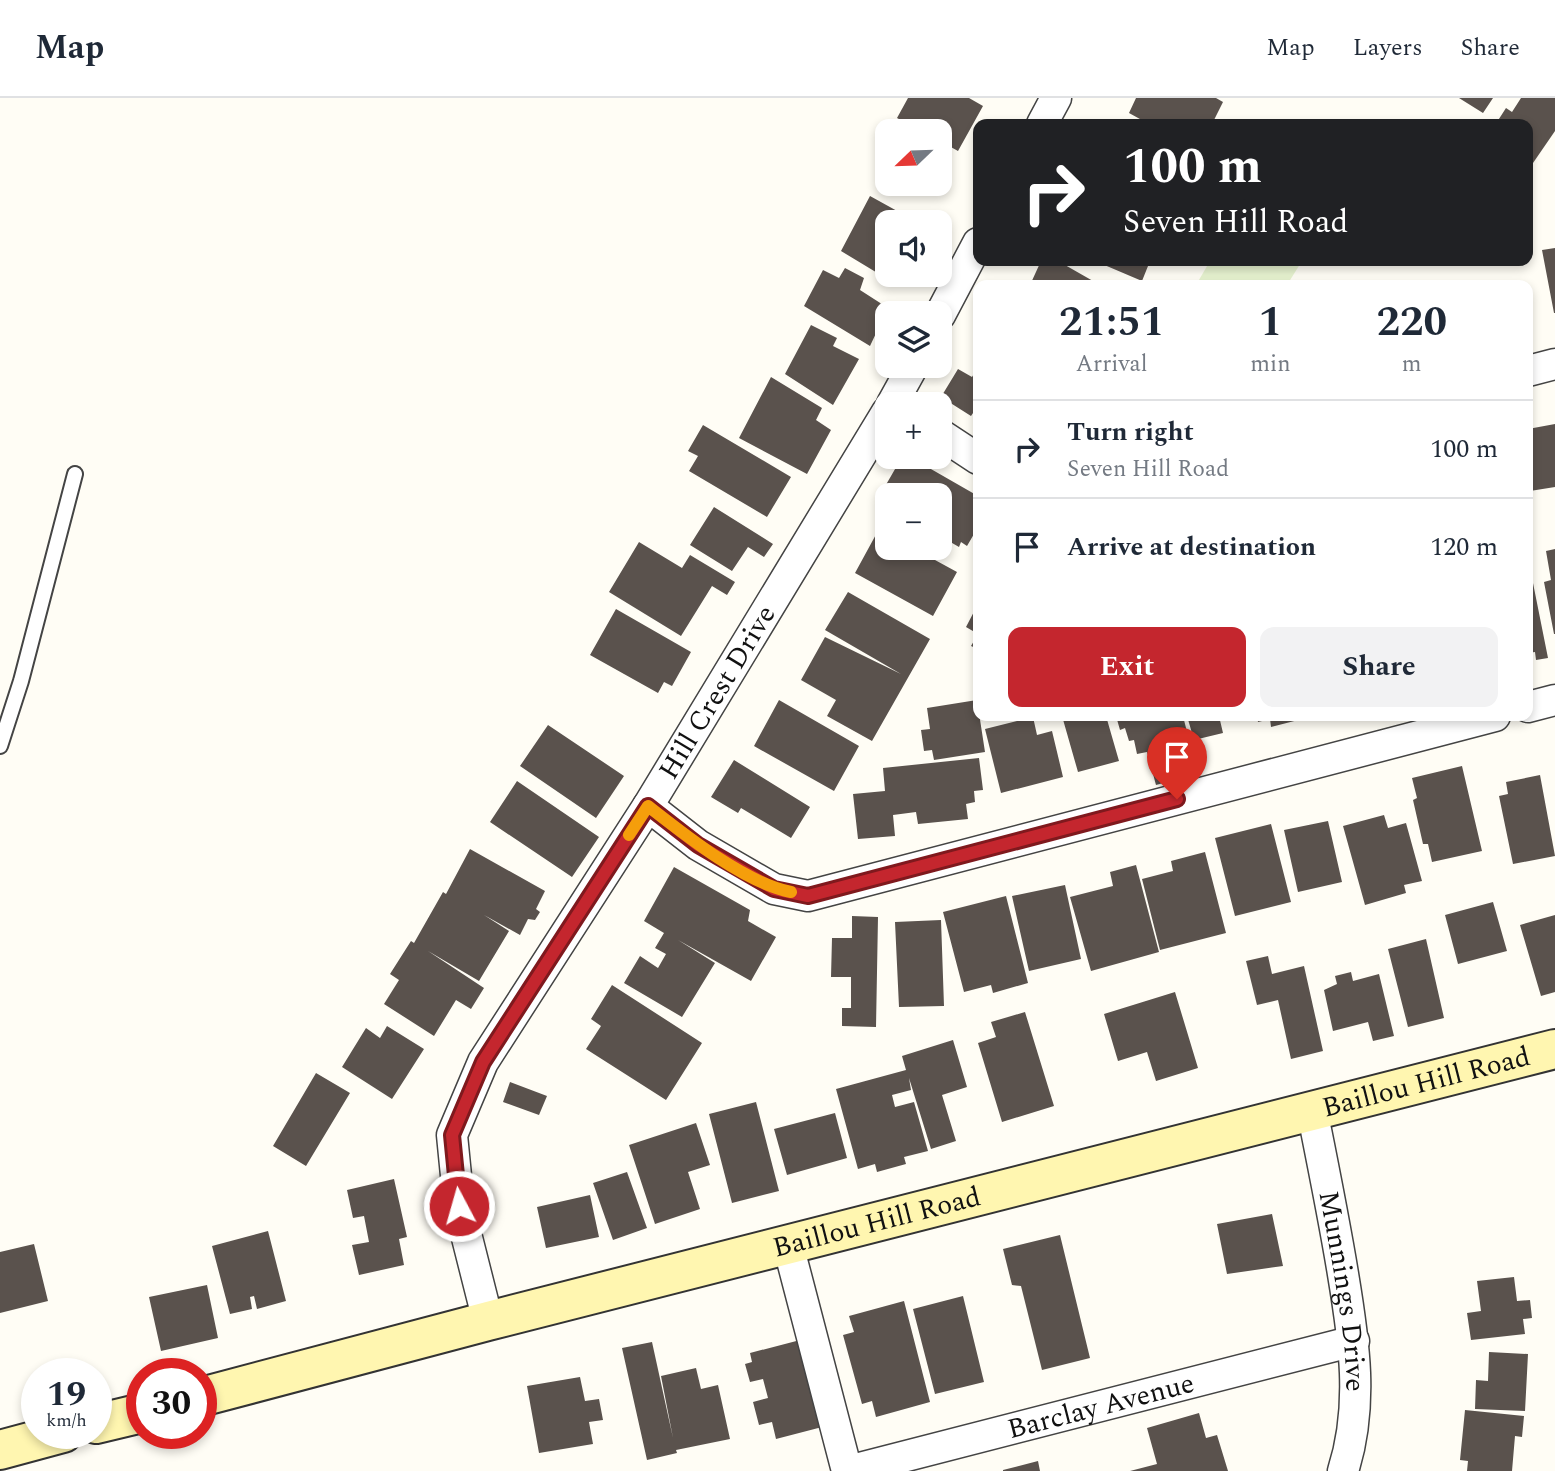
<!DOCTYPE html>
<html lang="en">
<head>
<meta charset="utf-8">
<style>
	:root { --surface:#fff; --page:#f2f2f3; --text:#1f2937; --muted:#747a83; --line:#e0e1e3; --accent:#c4262e }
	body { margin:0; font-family:Spectral,serif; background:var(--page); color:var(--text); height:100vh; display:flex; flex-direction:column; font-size:26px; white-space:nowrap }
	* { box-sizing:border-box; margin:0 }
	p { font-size:23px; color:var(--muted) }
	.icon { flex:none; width:38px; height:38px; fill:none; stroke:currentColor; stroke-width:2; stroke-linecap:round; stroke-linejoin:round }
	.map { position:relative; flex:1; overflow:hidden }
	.side { position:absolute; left:973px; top:182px; width:560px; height:441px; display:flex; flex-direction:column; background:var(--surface); border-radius:14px; box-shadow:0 4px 10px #0003 }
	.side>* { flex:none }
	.top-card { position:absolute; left:973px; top:21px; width:560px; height:147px; border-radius:14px; box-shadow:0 4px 10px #0003; background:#202124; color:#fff; overflow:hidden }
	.needle { width:46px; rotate:247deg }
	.fabs { position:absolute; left:875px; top:21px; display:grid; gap:14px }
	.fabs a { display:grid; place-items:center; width:77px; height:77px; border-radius:14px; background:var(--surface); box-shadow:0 4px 10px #0003; font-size:35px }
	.speed { position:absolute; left:21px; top:1260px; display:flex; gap:14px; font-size:35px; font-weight:700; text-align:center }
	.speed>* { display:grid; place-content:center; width:91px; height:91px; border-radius:50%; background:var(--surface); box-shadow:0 4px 10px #0003; line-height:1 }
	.speed small { font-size:18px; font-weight:400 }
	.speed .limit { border:10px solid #d22; background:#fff; color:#111 }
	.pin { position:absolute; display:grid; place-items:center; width:60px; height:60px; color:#fff; margin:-72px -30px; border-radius:50% 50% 50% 0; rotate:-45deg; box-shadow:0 0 7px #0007 }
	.pin .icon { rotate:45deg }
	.me { position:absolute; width:77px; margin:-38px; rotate:354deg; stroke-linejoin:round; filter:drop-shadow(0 0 5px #0008) }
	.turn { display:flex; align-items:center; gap:24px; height:147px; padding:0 35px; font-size:32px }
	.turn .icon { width:91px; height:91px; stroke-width:2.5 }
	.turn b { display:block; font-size:49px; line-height:60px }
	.eta { display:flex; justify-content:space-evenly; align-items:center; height:119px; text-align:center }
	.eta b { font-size:42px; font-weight:700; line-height:49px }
	.cta { display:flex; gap:14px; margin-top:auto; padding:14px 35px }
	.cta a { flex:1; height:80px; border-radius:14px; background:var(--accent); color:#fff; font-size:28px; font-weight:700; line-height:80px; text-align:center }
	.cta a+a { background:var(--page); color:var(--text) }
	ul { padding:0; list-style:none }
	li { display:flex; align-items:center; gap:21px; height:98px; padding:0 35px; border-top:2px solid var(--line) }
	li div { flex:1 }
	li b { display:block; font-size:26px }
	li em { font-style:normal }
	header { display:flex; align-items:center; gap:42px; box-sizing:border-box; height:98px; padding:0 35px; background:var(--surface); border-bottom:2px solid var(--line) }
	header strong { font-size:33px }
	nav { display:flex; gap:38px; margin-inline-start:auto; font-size:24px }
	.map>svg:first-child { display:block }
	.pitch { fill:#e6f2cf }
	.building { fill:#5a524d }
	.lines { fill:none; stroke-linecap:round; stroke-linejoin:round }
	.service-casing { stroke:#444; stroke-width:18 }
	.minor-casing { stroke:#444; stroke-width:33 }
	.secondary-casing { stroke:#333; stroke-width:42 }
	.service { stroke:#fff; stroke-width:14 }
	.minor { stroke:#fff; stroke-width:30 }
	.secondary { stroke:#fff6b0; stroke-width:38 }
	.route-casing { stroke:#7f191e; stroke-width:18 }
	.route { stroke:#c4262e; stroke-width:12 }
	.slow { stroke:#f59e0b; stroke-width:12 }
	.labels { text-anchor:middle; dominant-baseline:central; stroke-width:7; stroke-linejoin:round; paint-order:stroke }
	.street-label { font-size:28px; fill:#111; stroke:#fff }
</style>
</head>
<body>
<header>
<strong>Map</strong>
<nav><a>Map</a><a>Layers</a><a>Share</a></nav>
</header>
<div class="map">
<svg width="1555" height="1373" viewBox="0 0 1555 1373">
	<rect width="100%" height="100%" fill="#fffdf5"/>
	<path class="pitch" d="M1210,163H1302L1287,187H1196Z"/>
	<path class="building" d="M908,0H969L983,8L958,53L940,43V33H921L897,20Z
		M1136,0H1216L1223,4L1212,26H1149L1129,15Z
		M1459,0H1493L1483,15Z
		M1521,0H1555V33L1533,65L1528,62V26H1500L1497,24L1506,10L1512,14Z
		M870,98L917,124H887V177H892L889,182L841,153Z
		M1555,150V215H1554L1542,152Z
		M1041,163H1058L1100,187H1030Z
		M1095,163H1150L1142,183Z
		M845,170L864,180L860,192L888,210L870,248L804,208L823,172L839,180Z
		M811,227L837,240L833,248L859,261L833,307L785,276Z
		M978,269V310L977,309L971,318L941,299L958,271L972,279Z
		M771,279L822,310L816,322L831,332L807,376L739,340Z
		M1555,326V389L1530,393L1528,385V331Z
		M703,327L791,379L767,419L689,373L698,358L688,353Z
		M902,359H910L978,398V438L974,436L967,448L961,444L959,449L940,438V397H887V410L876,404Z
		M714,409L773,446L764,459L748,449L732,473L690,447Z
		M879,431L887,436V450H913L957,474L933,518L855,475Z
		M639,444L682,470L690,457L735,484L727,497L712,488L681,538L609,494Z
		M1555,451V536H1554L1544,484L1551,482L1546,453Z
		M1528,475H1531L1548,560L1536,562L1535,554L1528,555Z
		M848,494L930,541L872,643L827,618L836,602L801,582L825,539L901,576L825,532Z
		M978,506V551L971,548L978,536L966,529Z
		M616,511L691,554L672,588L664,584L658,595L590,557Z
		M779,602L859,648L834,693L754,648Z
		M977,602L985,654L934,662L932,652L924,653L921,632L930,631L927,610Z
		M1062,618H1106L1119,663L1078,674Z
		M1116,618H1183L1196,670L1188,673L1189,678L1156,687L1147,654L1137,656L1134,642L1129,643L1125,630L1120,632Z
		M1187,618H1219L1223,635L1194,642Z
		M1257,618H1305L1306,620L1271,629L1270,621L1258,624Z
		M1033,619L1037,637L1052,633L1063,679L1001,695L985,631Z
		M548,627L624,678L596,720L520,668Z
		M979,660L983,692L974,693L975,704L966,706L968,721L918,726L916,714L893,717L895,738L858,741L853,696L885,693L883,670Z
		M734,662L810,709L791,740L741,710L738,715L711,699Z
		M1462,668L1482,753L1432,764L1428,746H1423L1413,702L1417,700L1412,680Z
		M1540,677L1555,758L1513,766L1499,698L1508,696L1506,684Z
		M517,683L599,739L572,779L490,724Z
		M1384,717L1388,730L1406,725L1422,783L1404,787L1406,795L1365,807L1343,728Z
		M1328,723L1342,784L1298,794L1284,732Z
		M1271,726L1291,804L1235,818L1215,740Z
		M470,751L545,793L536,811L540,814L535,822L528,821L520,837L484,817L509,833L479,883L428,853L484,890L471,911L456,902L434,938L384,906L399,882L390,876L411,843L414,845L443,794L446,796Z
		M1205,754L1226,835L1160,852L1142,781L1173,773L1171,763Z
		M1136,767L1159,854L1091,873L1070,799L1113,788L1110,774Z
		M674,769L750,812L748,823L776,839L751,883L678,842L715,865L682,919L624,885L640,858L658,870L666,856L655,850L664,835L644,823Z
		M1065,787L1081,861L1029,873L1012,798Z
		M1006,798L1028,885L993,895L991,887L964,894L943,814Z
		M1493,804L1507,853L1458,866L1445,817Z
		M1555,817V894L1541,898L1520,827Z
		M852,818L878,819L876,929L842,928V910H851V879H831L832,840H852Z
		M941,822L944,908L899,909L895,824Z
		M1426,841L1444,920L1408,929L1388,851Z
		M1268,858L1272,876L1304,868L1323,953L1291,961L1278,902L1257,907L1246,863Z
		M1351,874L1353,883L1379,876L1394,938L1373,943L1368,924L1333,933L1324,892L1337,886L1335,878Z
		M612,887L702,945L666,1002L586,951L601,928L591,921Z
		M1175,894L1198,970L1156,983L1147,954L1118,963L1104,916Z
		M1025,914L1054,1008L1002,1024L978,945L996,939L991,924Z
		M387,928L424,951L392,1001L342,969L366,930L380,940Z
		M953,942L967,989L942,997L956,1043L931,1051L909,980L911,992L892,997L895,1009L914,1004L928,1053L904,1059L906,1066L877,1074L875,1066L858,1071L836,991L906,972L902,958Z
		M316,975L350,995L306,1068L273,1048Z
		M510,984L547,998L539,1017L503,1004Z
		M756,1004L779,1093L732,1105L709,1016Z
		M835,1015L847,1060L787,1077L774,1031Z
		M696,1025L710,1067L688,1074L700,1111L655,1126L629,1047Z
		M627,1074L647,1130L613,1142L593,1085Z
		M394,1081L407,1139L399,1141L404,1167L359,1177L352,1147L369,1144L364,1118L353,1120L347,1092Z
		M590,1097L599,1139L546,1150L537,1109Z
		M1272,1116L1283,1168L1227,1176L1217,1126Z
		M268,1133L286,1203L257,1211L254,1198L250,1199L252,1211L230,1216L212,1148Z
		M1060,1137L1090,1260L1042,1272L1021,1188L1012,1187L1003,1151Z
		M34,1146L48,1203L0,1215V1154Z
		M1514,1179L1517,1203L1530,1202L1532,1220L1523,1221L1525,1236L1471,1242L1467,1215L1481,1213L1477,1183Z
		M207,1187L218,1240L161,1253L149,1199Z
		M963,1198L984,1284L935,1296L913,1211Z
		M904,1203L930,1304L876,1319L872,1303L862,1306L843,1237L854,1234L849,1218Z
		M804,1241L826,1328L776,1341L772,1324L759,1327L753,1304L768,1300L763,1281L750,1284L745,1266L752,1264L750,1255Z
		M652,1244L673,1340L661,1278L696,1270L701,1291L718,1287L730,1341L676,1352L677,1355L647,1362L622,1250Z
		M1489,1254L1528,1256L1525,1313L1475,1311L1476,1282L1488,1283Z
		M580,1279L585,1303L599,1301L603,1322L589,1324L593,1346L539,1355L527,1288Z
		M1465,1312L1524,1318L1522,1339L1515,1338L1512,1373H1467L1468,1363L1460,1362Z
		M1199,1315L1206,1340L1217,1337L1228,1373H1130L1157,1366L1147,1330Z
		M1038,1363L1040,1373H1003V1372Z"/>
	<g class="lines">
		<g class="service-casing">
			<path id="service" d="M0,648L21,583L75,376"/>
		</g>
		<g class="minor-casing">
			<g id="minor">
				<path d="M1042,26L1056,0"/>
				<path d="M940,217L978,145"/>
				<path d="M1528,273L1555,266"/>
				<path d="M892,306L913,268"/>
				<path d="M940,336L978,361"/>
				<path d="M1528,609L1555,602"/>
				<path d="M648,708L698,747L774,791L808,798L1495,618"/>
				<path id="s1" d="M1312,1012C1323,1067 1334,1121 1343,1176C1354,1242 1364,1308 1343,1373"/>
				<path d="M788,1147L847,1373"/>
				<path id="s2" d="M488,1223L459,1108L452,1037L483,964L648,708L887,314"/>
				<path id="s3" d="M848,1373L1354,1243"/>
			</g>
		</g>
		<g class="secondary-casing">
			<g id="secondary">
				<path id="s4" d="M201,1299L488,1223L1555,951"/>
				<path d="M96,1326L142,1315"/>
				<path d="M0,1352L63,1335"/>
			</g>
		</g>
		<use href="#service" class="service"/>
		<use href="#minor" class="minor"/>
		<use href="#secondary" class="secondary"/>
	</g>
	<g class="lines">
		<g class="route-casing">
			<path id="route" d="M459,1108L452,1037L483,964L648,708L698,747L774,791L808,798L1177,701"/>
		</g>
		<use href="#route" class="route"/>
		<path class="slow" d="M629,737L648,708C685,737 745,785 791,794"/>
	</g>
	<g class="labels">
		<g class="street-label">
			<text stroke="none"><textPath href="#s2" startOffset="707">Hill Crest Drive</textPath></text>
			<text stroke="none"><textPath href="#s4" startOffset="1265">Baillou Hill Road</textPath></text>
			<text stroke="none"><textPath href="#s4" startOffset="698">Baillou Hill Road</textPath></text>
			<text stroke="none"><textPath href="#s1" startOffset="184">Munnings Drive</textPath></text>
			<text stroke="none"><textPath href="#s3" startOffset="261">Barclay Avenue</textPath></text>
		</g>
	</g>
</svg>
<div class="fabs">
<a><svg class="needle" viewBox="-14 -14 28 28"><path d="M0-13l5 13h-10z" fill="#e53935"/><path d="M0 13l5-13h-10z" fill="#747a83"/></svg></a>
<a><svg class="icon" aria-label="sound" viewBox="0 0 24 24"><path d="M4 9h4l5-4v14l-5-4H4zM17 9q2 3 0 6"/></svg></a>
<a><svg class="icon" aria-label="layers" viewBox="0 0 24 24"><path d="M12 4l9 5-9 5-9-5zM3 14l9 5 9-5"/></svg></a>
<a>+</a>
<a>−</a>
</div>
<div class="speed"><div>19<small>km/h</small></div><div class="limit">30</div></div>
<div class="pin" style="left:1177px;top:701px;background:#d93025"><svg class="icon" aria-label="arrive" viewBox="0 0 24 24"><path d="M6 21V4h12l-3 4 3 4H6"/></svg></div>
<svg class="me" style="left:459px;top:1108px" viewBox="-20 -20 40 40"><circle r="17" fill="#c4262e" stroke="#fff" stroke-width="3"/><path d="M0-11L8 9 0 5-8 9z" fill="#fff"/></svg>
<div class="top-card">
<div class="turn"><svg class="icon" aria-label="right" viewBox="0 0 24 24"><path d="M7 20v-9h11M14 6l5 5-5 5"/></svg><div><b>100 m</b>Seven Hill Road</div></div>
</div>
<section class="side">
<div class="eta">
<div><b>21:51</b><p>Arrival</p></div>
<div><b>1</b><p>min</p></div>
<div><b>220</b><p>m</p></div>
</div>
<ul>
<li><svg class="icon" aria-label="right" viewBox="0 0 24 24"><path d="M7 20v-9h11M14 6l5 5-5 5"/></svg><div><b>Turn right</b><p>Seven Hill Road</p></div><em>100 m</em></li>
<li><svg class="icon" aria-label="arrive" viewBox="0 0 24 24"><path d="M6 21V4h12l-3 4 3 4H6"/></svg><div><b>Arrive at destination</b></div><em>120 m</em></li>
</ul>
<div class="cta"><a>Exit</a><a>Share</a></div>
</section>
</div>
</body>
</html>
